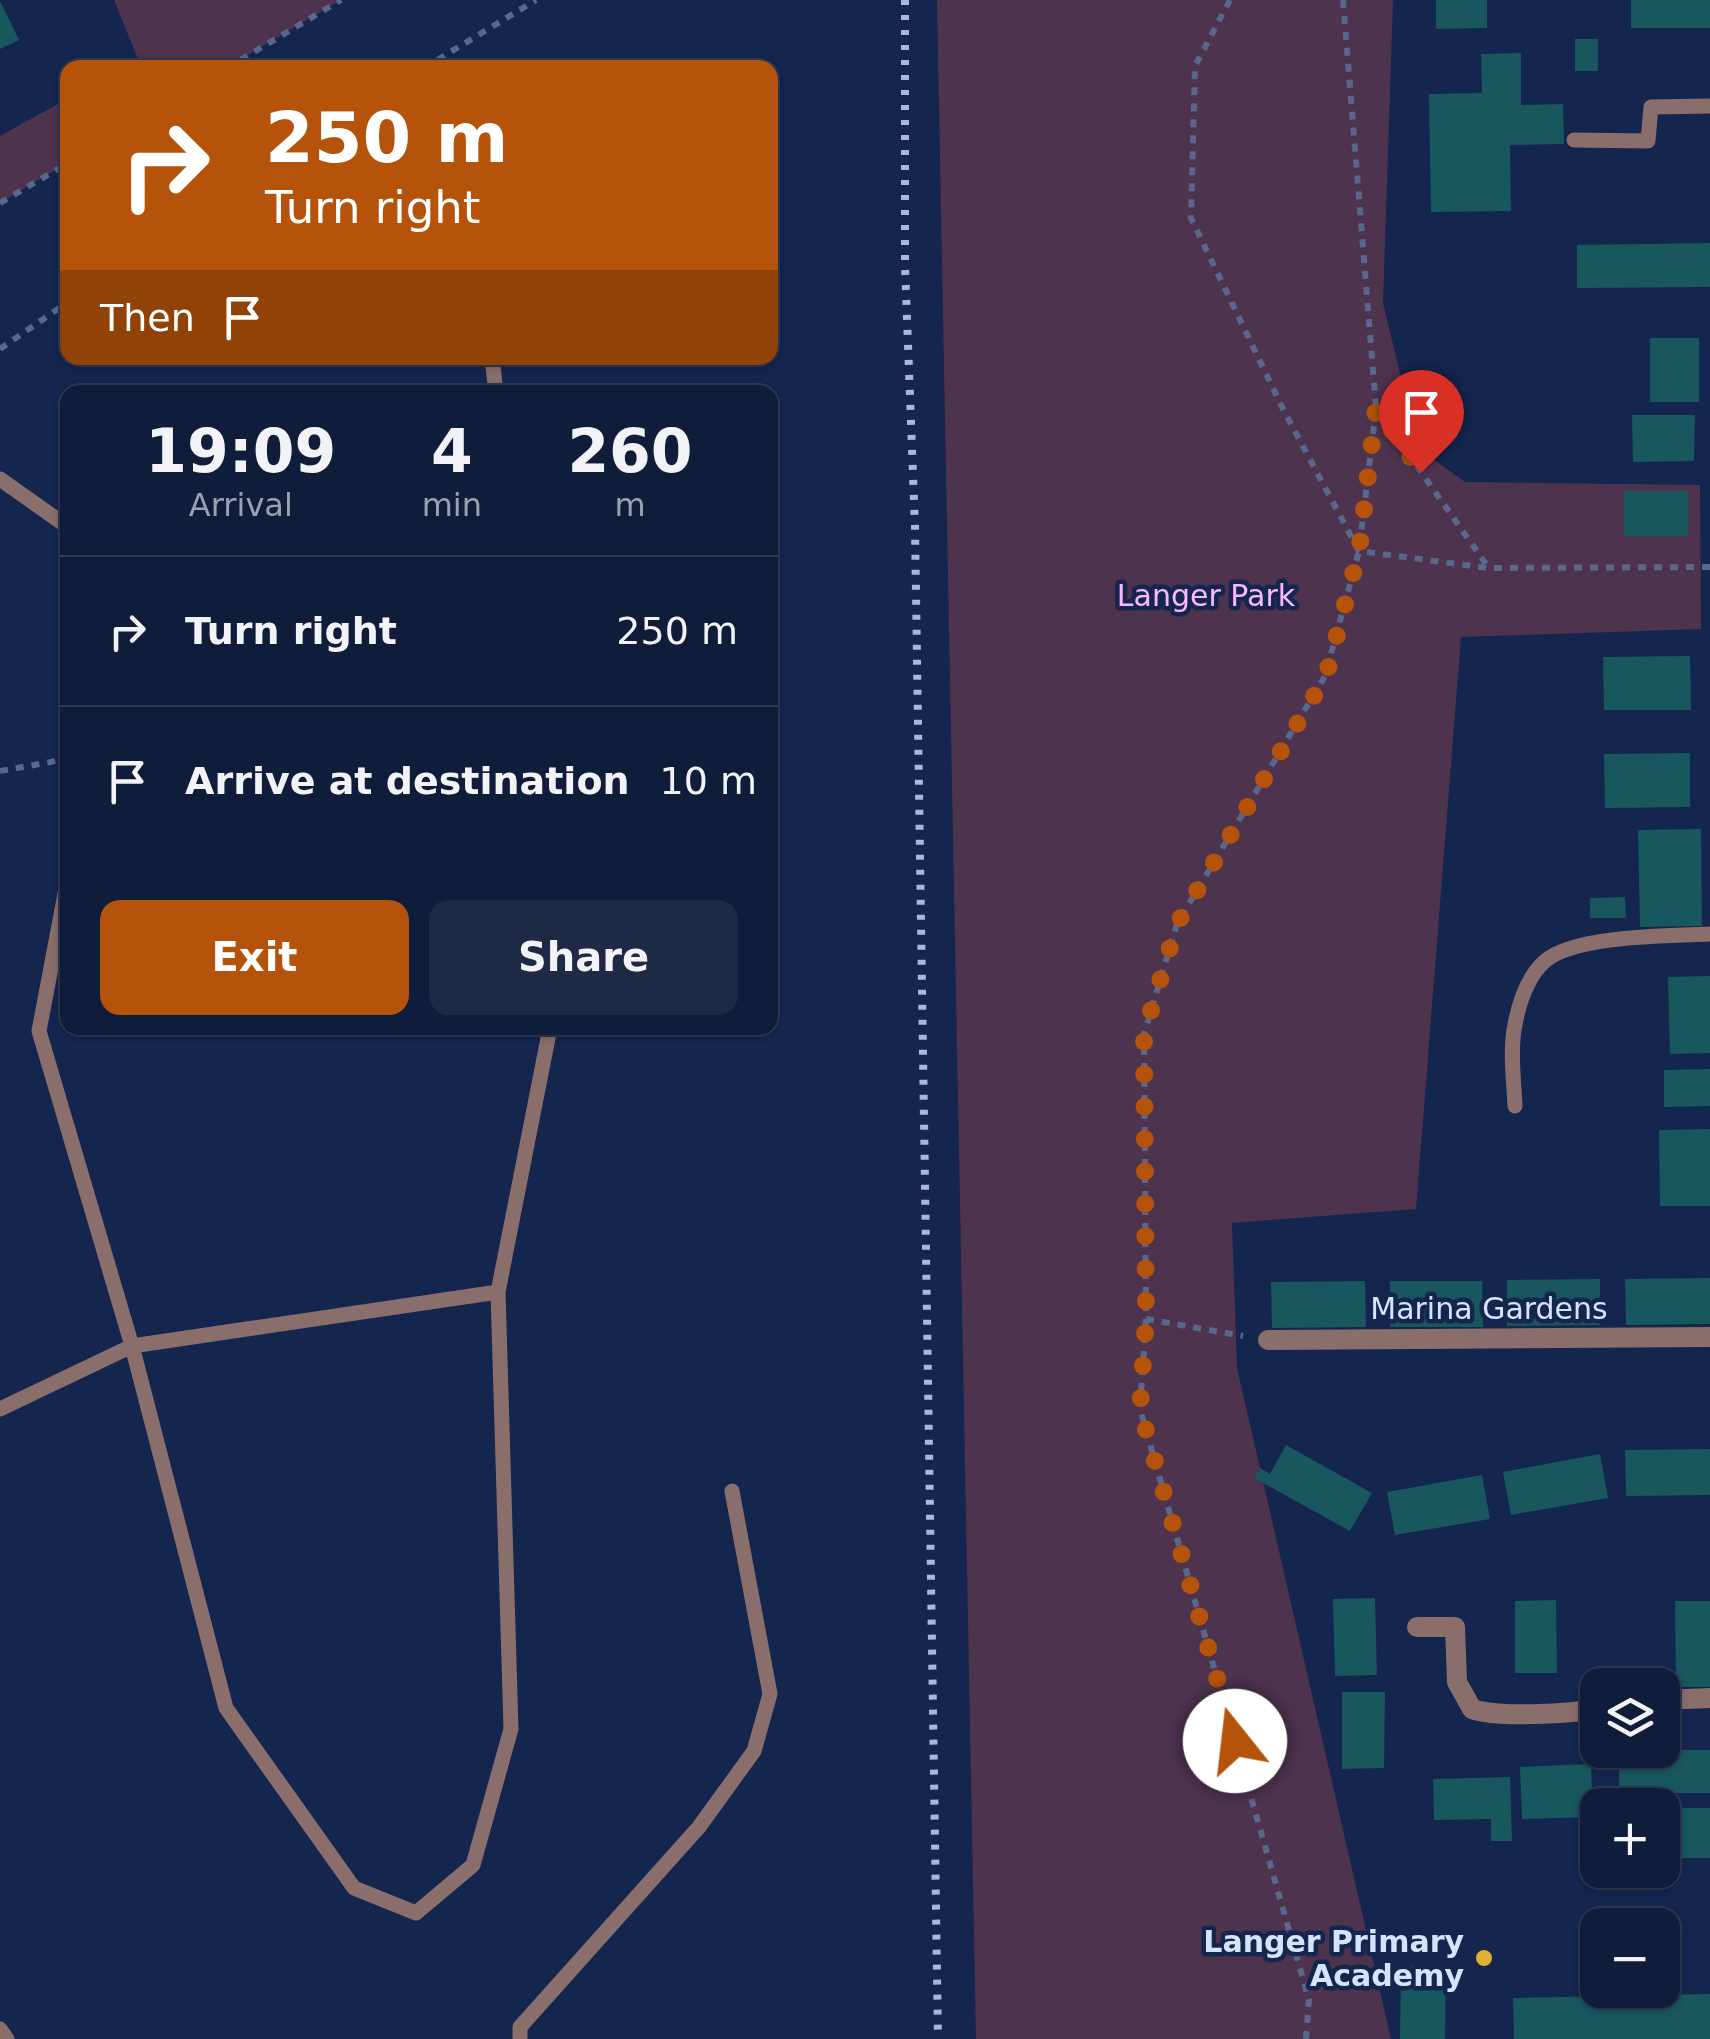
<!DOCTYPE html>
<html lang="en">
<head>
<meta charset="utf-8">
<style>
	:root { --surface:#0f1c3a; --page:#1d2945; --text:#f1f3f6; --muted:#9ba1af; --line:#2f3a54; --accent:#b45309 }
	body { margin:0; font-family:"DejaVu Sans",sans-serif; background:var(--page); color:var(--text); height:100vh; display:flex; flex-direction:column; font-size:38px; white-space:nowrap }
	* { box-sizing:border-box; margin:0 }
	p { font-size:32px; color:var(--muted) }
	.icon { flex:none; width:55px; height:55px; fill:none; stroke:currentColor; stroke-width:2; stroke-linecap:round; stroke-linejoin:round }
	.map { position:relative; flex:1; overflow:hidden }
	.sheet { position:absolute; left:60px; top:385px; width:718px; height:650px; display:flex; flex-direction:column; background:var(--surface); border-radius:20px; box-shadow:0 2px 8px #0004,0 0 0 2px var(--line) }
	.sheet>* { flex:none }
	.hud { position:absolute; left:60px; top:60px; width:718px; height:305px; border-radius:20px; box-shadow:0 2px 8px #0004,0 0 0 2px var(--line); background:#b45309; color:#fff; overflow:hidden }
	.fabs { position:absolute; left:1580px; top:1668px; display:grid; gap:20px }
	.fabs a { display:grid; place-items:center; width:100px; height:100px; border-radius:20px; background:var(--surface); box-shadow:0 2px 8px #0004,0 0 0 2px var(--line); font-size:50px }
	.pin { position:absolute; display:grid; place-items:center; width:85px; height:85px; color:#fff; margin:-102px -42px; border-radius:50% 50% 50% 0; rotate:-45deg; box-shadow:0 0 10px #0007 }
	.pin .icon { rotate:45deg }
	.me { position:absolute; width:110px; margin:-55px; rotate:344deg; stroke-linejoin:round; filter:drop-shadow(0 0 8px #0008) }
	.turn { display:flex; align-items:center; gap:35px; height:210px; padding:0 40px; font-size:45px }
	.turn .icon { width:130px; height:130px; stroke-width:2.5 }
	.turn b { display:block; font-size:70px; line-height:85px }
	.then { display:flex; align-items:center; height:95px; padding:0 40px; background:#0003; gap:20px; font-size:38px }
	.eta { display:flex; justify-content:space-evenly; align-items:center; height:170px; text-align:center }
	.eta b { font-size:60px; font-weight:800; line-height:70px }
	.cta { display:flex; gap:20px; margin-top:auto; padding:20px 40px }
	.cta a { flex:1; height:115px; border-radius:20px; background:var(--accent); color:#fff; font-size:40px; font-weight:800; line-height:115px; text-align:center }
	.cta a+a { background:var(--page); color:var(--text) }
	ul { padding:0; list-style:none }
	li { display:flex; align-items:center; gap:30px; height:150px; padding:0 40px; border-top:2px solid var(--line) }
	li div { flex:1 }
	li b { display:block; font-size:38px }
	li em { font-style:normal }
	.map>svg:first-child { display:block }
	.green { fill:#4e334f }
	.building { fill:#18575e }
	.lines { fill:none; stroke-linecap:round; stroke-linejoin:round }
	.path { stroke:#58678c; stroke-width:6; stroke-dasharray:8 8; stroke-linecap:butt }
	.service { stroke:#896e6b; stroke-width:15 }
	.minor { stroke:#896e6b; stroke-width:20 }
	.rail { stroke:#aab8d6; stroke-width:8; stroke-dasharray:5 10; stroke-linecap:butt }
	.route { stroke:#b45309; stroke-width:18; stroke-dasharray:0 32.4 }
	.poi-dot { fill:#e1af34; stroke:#14254e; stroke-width:4 }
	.labels { text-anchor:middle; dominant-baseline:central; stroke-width:9; stroke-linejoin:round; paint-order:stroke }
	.park-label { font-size:30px; fill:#fbb7fe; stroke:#14254e }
	.street-label { font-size:30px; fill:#d6e3fe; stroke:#14254e }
	.poi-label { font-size:30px; font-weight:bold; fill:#d6e3fe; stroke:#14254e; text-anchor:end }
</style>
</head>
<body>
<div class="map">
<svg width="1710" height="2039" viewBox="0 0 1710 2039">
	<rect width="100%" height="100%" fill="#14254e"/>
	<path class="green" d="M114,0H341L227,67L123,68L138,59Z
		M937,0H1393L1383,303L1418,448L1465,482L1700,485L1701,629L1461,637L1416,1209L1232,1223L1237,1368L1391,2039H976Z
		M67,99V163L0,203V136Z"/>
	<path class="building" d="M1436,0H1487V28L1436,29Z
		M1631,0H1710V28H1631Z
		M0,1L19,40L0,49Z
		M1575,39H1598V71H1575Z
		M1521,53V105L1563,104L1564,144L1510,145L1511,211L1431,212L1429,94L1482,93L1481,54Z
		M1710,243V287L1577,288V245Z
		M1650,338H1699V402H1650Z
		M1632,415H1695L1694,461L1633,462Z
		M1624,491H1688V536H1624Z
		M1690,656L1691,710H1604L1603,657Z
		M1690,753V807L1605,808L1604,754Z
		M1701,829L1702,926L1640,927L1638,830Z
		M1625,897L1626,918H1590V898Z
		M1710,976V1053L1670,1054L1668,977Z
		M1710,1069V1106L1664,1107V1070Z
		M1710,1129V1206H1660L1659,1130Z
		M1710,1278V1324L1626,1325L1625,1279Z
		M1600,1279V1325L1507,1326V1280Z
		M1365,1281L1366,1327L1272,1328L1271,1282Z
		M1390,1281H1482L1483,1327H1390Z
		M1286,1445L1372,1493L1350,1531L1254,1478L1260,1468L1270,1474Z
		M1710,1449V1495L1626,1496L1625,1450Z
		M1600,1454L1608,1498L1511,1515L1503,1472Z
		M1482,1475L1490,1519L1395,1535L1387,1492Z
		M1375,1598L1377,1675L1335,1676L1333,1599Z
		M1556,1600L1557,1673H1515V1601Z
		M1675,1601H1710V1687H1676Z
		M1342,1692H1385L1384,1768L1342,1769Z
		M1619,1750H1710V1793H1619Z
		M1591,1764L1593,1817L1522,1819L1520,1767Z
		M1510,1777L1512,1841H1491V1819L1434,1820L1433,1779Z
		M1662,1808H1710V1858H1662Z
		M1401,1966H1446L1445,2039H1400Z
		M1710,1994V2039H1514L1513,1998Z"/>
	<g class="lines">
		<path class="path" d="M1230,0L1195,66L1191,218L1283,409L1359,551L1488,568L1710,567
			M1343,0L1376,408L1488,567
			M227,68L341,0
			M424,68L536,0
			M0,203L68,163
			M0,349L68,302
			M0,771L51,762L68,756
			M1146,1319L1243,1336
			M1306,2039L1309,2000L1140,1409L1146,1319L1144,1034L1177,924L1325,676L1359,551L1376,408"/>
		<path class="service" d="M1574,140L1648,141L1651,107L1710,106
			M492,358L496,392
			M0,479L68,527
			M68,878L39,1031L132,1346L226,1708L354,1888L416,1913L473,1865L511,1729L498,1292L550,1028
			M1515,1106C1514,1082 1510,1054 1514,1030C1518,1006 1527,977 1545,961C1575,935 1670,936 1710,934
			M0,1409L132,1346L498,1292
			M0,2029L7,2039
			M520,2039V2027L699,1827L754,1751L770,1694L732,1491"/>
		<path class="minor" d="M1268,1340L1710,1337
			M1417,1627H1455L1457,1682L1472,1709C1497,1718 1572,1714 1598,1708
			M1662,1700L1710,1698"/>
		<path class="rail" d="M905,0V266L915,527L938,2039"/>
	</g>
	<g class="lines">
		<path class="route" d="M1235,1741L1140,1409L1146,1319L1144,1034L1177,924L1326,676L1359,552L1376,408L1421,472"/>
	</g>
	<circle class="poi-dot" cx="1484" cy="1958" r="10"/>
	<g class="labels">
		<g class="park-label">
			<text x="1206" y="595">Langer Park</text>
		</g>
		<g class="street-label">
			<text x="1489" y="1308">Marina Gardens</text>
		</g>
		<g class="poi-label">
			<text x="1464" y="1941">Langer Primary<tspan x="1464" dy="34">Academy</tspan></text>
		</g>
	</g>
</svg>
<div class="fabs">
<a><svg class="icon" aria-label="layers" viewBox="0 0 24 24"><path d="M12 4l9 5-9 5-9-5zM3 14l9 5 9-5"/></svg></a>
<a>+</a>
<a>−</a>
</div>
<div class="pin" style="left:1421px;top:472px;background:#d93025"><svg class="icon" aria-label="arrive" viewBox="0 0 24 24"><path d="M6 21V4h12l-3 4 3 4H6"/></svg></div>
<svg class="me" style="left:1235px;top:1741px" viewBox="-20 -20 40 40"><circle r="19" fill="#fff"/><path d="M0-13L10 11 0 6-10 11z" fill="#b45309"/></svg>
<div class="hud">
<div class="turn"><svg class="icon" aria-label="right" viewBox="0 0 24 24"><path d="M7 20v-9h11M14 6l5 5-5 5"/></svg><div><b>250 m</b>Turn right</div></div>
<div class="then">Then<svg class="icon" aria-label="arrive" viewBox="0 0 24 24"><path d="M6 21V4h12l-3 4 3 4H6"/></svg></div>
</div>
<section class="sheet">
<div class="eta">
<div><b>19:09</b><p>Arrival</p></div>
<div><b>4</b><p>min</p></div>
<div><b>260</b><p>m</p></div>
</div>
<ul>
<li><svg class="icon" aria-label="right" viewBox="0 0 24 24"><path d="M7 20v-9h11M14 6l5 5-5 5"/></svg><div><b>Turn right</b></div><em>250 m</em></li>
<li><svg class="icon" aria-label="arrive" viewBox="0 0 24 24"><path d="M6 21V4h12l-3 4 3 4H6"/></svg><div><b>Arrive at destination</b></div><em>10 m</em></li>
</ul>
<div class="cta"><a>Exit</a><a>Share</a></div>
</section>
</div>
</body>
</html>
